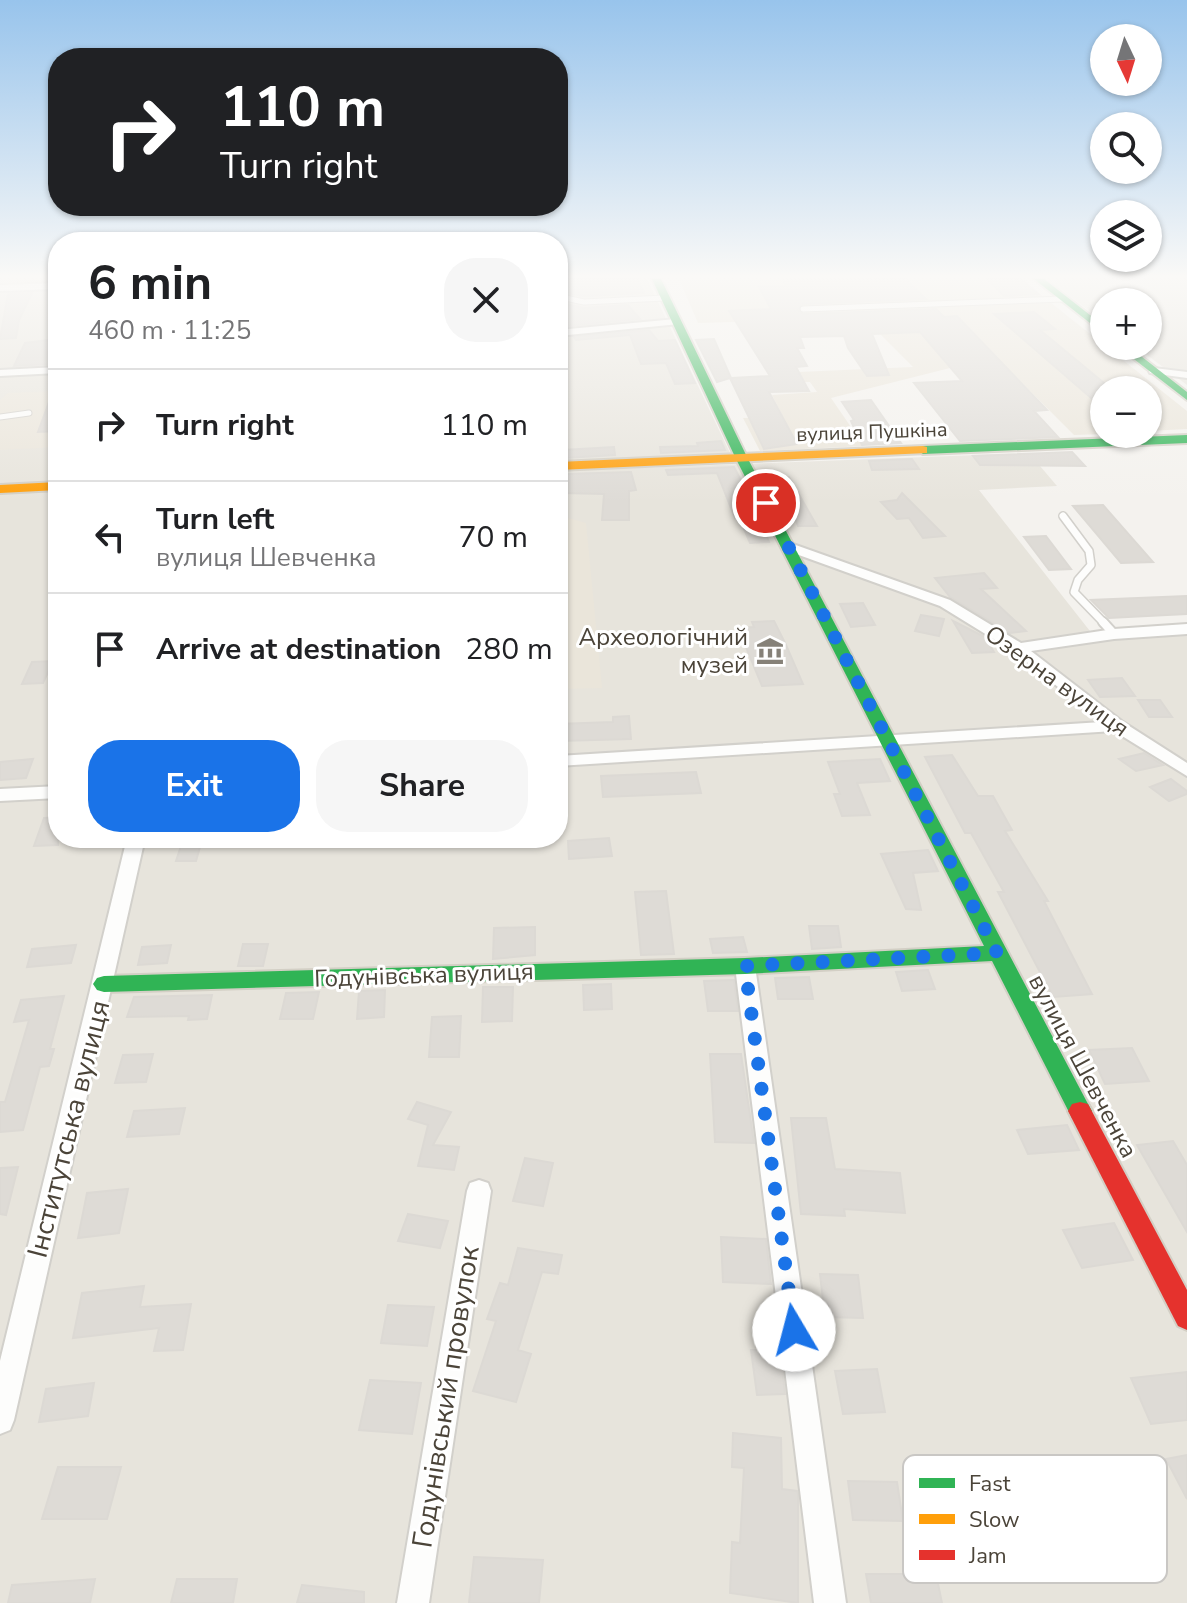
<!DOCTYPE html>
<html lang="en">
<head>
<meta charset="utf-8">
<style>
	:root { --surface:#fff; --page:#f6f6f6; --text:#202124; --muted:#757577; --line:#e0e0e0; --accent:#1a73e8 }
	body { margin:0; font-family:"Nunito Sans",sans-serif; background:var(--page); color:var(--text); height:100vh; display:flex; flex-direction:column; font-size:30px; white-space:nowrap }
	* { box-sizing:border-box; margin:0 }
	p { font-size:26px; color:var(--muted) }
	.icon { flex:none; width:44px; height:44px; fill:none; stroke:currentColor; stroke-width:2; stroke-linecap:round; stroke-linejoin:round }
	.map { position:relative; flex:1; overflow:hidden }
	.drawer { position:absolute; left:48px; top:232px; width:520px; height:616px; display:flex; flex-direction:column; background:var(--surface); border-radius:32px; box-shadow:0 2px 6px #0004 }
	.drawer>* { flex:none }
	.guide { position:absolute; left:48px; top:48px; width:520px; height:168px; border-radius:32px; box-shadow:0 2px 6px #0004; background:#202124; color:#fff; overflow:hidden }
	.needle { width:52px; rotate:176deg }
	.tools { position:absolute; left:1090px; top:24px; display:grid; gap:16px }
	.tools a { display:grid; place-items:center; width:72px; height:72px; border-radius:50%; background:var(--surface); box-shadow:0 2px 6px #0004; font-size:40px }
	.pin { position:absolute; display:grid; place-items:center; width:68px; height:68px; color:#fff; margin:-34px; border:4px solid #fff; border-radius:50%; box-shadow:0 2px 8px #0007 }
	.me { position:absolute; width:88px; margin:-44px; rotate:352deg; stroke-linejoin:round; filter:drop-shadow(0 0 6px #0008) }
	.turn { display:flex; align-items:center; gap:28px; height:168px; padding:0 40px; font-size:36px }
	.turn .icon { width:104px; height:104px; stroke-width:2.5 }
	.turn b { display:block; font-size:56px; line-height:68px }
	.round { display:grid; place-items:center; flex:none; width:84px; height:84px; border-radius:32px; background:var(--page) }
	.overview { display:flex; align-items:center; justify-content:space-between; height:136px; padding:0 40px }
	h1 { font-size:48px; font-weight:700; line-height:60px }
	.action { display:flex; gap:16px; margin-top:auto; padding:16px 40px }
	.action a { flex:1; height:92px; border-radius:32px; background:var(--accent); color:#fff; font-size:32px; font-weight:700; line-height:92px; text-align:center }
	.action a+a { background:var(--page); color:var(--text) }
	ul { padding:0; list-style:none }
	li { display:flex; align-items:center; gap:24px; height:112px; padding:0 40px; border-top:2px solid var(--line) }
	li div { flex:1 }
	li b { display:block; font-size:30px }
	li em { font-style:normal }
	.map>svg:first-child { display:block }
	.residential { fill:#e7e4dc }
	.education { fill:#eae5da }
	.building { fill:#dedbd6; stroke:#dcd9d4; stroke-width:2 }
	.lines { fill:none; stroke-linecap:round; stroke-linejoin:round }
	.lane-far2-casing { stroke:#d2d0cb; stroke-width:7 }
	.lane-far1-casing { stroke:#d2d0cb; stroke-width:10 }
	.lane-casing { stroke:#d2d0cb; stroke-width:12 }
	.street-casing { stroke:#d2d0cb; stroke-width:4 }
	.fast-casing { stroke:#d3cfc5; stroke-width:4 }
	.slow-casing { stroke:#d3cfc5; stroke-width:4 }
	.jam-casing { stroke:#d3cfc5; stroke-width:4 }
	.lane-far2 { stroke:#fdfdfc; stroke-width:5 }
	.lane-far1 { stroke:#fdfdfc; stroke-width:7 }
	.lane { stroke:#fdfdfc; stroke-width:8 }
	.street { fill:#fdfdfc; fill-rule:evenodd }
	.fast { fill:#30b455; fill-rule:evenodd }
	.slow { fill:#ff9f0a; fill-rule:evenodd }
	.jam { fill:#e5322d; fill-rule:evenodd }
	.route { stroke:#1a73e8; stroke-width:14; stroke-dasharray:0 25.2 }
	.labels { text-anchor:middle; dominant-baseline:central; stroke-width:6; stroke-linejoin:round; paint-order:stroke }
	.far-street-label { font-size:20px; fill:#4b4439; stroke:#fff }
	.poi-label { font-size:24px; fill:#4b4439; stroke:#fff; text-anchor:end }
	.street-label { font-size:24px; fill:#4b4439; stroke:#fff }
	.near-street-label { font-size:28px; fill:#4b4439; stroke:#fff }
	.key { fill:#fff; stroke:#c9c7c4; stroke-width:2 }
	.key-label { font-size:22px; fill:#4b4439 }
</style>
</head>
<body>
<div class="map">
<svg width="1187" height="1603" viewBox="0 0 1187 1603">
	<rect width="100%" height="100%" fill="#f4f2ee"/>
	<path class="residential" d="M0,279H58V483L0,486Z
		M558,279H647L731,455L558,462Z
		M1047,279H1187V385L1135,346H1148V302H1104V322Z
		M1029,453L1057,486L979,490L1097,640L1187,634V1603H0V493L58,491V838H558V471Z"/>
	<path class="education" d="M679,279H1021L1187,411V429L1148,431V390H1104V434L1074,435L1004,365L950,368L831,398L864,446L760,451L743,418L783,417L772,395L817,392L810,382H781L775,373L913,367L864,318L698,323Z
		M58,391V447L0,450V400L8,393Z
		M558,515L586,523L602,688L558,689Z"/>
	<path class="building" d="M558,279H638L644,293L584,296L558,292Z
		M905,279L926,299L803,304L798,310L803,314L936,309L944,317L957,316L1047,410L1034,411L1058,437L960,441L914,383L962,381L920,332L872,334L889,375L867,376L848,348L844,336L800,337L804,348H797L807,366L796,367L809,391L769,392L797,444L764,449L730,378L717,382L696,340L714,339L731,378L770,376L729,311L771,309L759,287L787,286L782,280Z
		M987,279H1021L1038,294L1004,296Z
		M32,293L19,320L16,338L0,339L8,294Z
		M561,303L584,308L628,305L640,319L568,326Z
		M1034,312L1055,329L1040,330L1104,383V409L994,314Z
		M649,330L658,341L675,340L695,383L675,384L666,363L641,364L630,335L576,340L574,337Z
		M58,339V348L51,364L14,366L25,343Z
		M56,383L58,431L38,432Z
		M871,400L901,443L862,445L851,421L854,420L842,402Z
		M721,441L725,450L661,453L660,447L698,446L697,443Z
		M614,447L615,455L565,458L563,450Z
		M1072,452L1085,466L980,465L973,456Z
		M912,459L919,469L872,470L869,461Z
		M734,467L758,513L769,542L750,543L739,517L735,518L717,473L668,475L666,470Z
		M631,472L636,490L629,491V520H602L604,494L563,493L565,474Z
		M789,477L817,526H798L781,481Z
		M902,493L945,536L923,538L909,518L897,519L881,502L897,500Z
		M1103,505L1153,562L1121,563L1073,506Z
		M1046,536L1071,569L1049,570L1024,537Z
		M984,573L997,588L981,589L1026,631L1010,633L950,597L935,578Z
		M1187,596V614L1109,618L1091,600Z
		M863,603L875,625L851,627L840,604Z
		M921,615L944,619L939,636L915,631Z
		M774,621L786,645L803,684L762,686L738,628L754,627L752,622Z
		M953,621L985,637L994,652L972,653Z
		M53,661L43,683L22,684L32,662Z
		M1122,678L1135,696L1100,697L1088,680Z
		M1138,700H1160L1172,717H1149Z
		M629,716L631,739L559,741L558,724L613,722V717Z
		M1144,753L1163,765L1136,771L1119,759Z
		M952,755L978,796H993L1012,830L1005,831L1048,901H1044L1092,994L1053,997L998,892H1004L971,833H965L925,757Z
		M33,759L26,778L0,780V762Z
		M880,759L890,781L857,783L870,815L842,816L834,794H840L828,762Z
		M696,772L701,793L603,797L601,776Z
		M1171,779L1187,791V794L1169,801L1150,787Z
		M58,817V845L34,846L44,818Z
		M609,838L612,856L569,859L568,841Z
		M183,840H202L196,861H176Z
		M928,850L938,871L913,873L921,910L906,909L881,854Z
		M666,891L674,954L641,955L635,892Z
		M809,926H838L841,947L812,949Z
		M535,927V955L493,959L494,928Z
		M743,937L747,952L713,953L710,939Z
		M243,944H268L263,966H238Z
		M76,945L71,963L27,967L32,949Z
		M171,945L167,963L138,965L142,947Z
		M928,970L935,989L902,991L896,972Z
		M809,977L813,999H778L775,978Z
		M734,980L738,1011H708L704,981Z
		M611,984L612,1009L584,1010L583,985Z
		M483,987H513L512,1021L482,1022Z
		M385,990L384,1017L357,1019L359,991Z
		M319,992L313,1019H280L286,993Z
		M212,995L207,1019L188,1020L189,1016L127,1017L134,997Z
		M64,996L50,1049H54L49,1066L40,1067L23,1130L0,1132V1102H5L29,1020L14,1022L21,1000Z
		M461,1016L459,1057H429L432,1017Z
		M1132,1048L1149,1081L1105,1084L1089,1050Z
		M153,1054L146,1082L115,1083L123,1055Z
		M710,1054H741L754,1143L715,1142Z
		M417,1102L451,1112L433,1145L459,1147L454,1170L418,1166L428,1125L408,1119Z
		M185,1108L179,1134L127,1137L134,1111Z
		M791,1118H826L835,1169L900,1173L905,1213L844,1209L845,1216L801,1214Z
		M1067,1125L1079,1150L1028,1154L1017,1130Z
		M1173,1141L1187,1165V1232L1137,1145Z
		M525,1158L553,1163L543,1206L513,1201Z
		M18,1167L6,1215L0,1214V1168Z
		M128,1189L119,1233L78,1238L87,1193Z
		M408,1214L448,1221L440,1248L398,1241Z
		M1114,1223L1133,1260L1082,1268L1063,1230Z
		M721,1237L766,1239L771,1284L723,1282Z
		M518,1248L562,1255L558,1274L542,1272L518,1350L531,1354L516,1402L473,1391L496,1321L487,1319L500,1283L508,1285Z
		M820,1274L858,1275L863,1318L825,1317Z
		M144,1286L140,1307L191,1304L183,1350L154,1351L159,1328L73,1338L82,1293Z
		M388,1305L434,1307L427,1346L381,1343Z
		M751,1350H780L785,1394L757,1395Z
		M877,1369L885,1412L843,1414L835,1371Z
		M1187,1372V1420L1151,1424L1131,1378Z
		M370,1380L421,1383L412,1434L359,1430Z
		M94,1383L88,1416L39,1422L46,1389Z
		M733,1433L781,1438L782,1489L797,1491L798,1494V1603L730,1593L732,1542L740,1543L744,1468L732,1467Z
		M1187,1455V1499L1166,1459Z
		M58,1467H121L107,1519H42Z
		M848,1481L897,1482L903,1521L853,1520Z
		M474,1557L543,1560L539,1603H469Z
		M866,1574H936L942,1603H871Z
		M95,1579L90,1603H8L12,1585Z
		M177,1579H237L233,1603H171Z
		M302,1585L364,1592V1603H297Z"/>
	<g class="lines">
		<g class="lane-far2-casing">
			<path id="lane-far2" d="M561,297L584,302L664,298
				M803,309L1063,299
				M0,417L29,413"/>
		</g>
		<g class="lane-far1-casing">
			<path id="lane-far1" d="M1063,516L1089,551L1091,565L1078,580L1074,592L1105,624"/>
		</g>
		<g class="lane-casing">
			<path id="lane" d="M1103,622L1114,634"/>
		</g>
		<g class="street-casing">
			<path id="street" d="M58,283V289L0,291V285Z
				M676,319L681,322L679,324L558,336V330Z
				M58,367V373L0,376V370Z
				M1154,368L1187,372V378L1150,373L1149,371Z
				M790,543L950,600L1021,643L1114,629L1187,624V634L1114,639L1031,651L1123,722L1187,763V776L1114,731L558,766V756L1102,722L1013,651L940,606L785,550L783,547Z
				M58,786V798L0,801V789Z
				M127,838H145L14,1420L10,1430L0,1434V1361Z
				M745,958L752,961L755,966L846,1603H814L735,966L738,961Z
				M479,1180L488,1183L491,1191L429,1603H397L467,1191L470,1183Z"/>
		</g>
		<g class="fast-casing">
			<path id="fast" d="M652,279H661L748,459L1088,1104L1092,1111L1088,1118L1080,1120L1072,1118L992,961L745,974L104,992L97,990L93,984L97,978L104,976L745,958L984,946L736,459Z
				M1034,279H1044L1104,326V334Z
				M1117,346H1128L1187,392V400Z
				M1187,435V443L923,454L917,450L923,446Z"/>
		</g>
		<g class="slow-casing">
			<path id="slow" d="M923,446L927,447V453L558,470V462Z
				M58,482V490L0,493V485Z"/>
		</g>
		<g class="jam-casing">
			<path id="jam" d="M1080,1102L1088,1104L1187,1290V1330L1178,1326L1068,1111L1072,1104Z"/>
		</g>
		<use href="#lane-far2" class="lane-far2"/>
		<use href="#lane-far1" class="lane-far1"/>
		<use href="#lane" class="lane"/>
		<use href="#street" class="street"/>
		<use href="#fast" class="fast"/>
		<use href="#slow" class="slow"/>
		<use href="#jam" class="jam"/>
	</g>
	<linearGradient id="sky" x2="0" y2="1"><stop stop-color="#98c4ec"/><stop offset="0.55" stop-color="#faf9f7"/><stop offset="1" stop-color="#faf9f7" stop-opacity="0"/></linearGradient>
	<rect width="1187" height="503" fill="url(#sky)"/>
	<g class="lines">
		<path class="route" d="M766,503L997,953L745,966L794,1330"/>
	</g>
	<defs>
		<g id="museum-bare" transform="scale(2.16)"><path d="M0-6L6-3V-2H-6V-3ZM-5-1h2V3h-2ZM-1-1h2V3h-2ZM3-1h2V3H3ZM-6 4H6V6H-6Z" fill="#868178" stroke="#fff" stroke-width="2.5" paint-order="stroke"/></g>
	</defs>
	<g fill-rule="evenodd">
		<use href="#museum-bare" x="770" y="651"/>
	</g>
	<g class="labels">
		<g class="far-street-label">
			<text transform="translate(872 432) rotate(-2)">вулиця Пушкіна</text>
		</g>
		<g class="poi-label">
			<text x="748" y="637">Археологічний<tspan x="748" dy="28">музей</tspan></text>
		</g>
		<g class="street-label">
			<text transform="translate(1057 681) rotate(36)">Озерна вулиця</text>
			<text transform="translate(424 975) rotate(-2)">Годунівська вулиця</text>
			<text transform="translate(1083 1066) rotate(62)">вулиця Шевченка</text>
		</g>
		<g class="near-street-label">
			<text transform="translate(69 1129) rotate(-76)">Інститутська вулиця</text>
			<text transform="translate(446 1397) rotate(-81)">Годунівський провулок</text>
		</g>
	</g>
	<rect x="903" y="1455" width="264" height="128" rx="12" class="key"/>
	<rect x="919" y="1478" width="36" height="10" fill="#30b455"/>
	<rect x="919" y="1514" width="36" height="10" fill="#ff9f0a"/>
	<rect x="919" y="1550" width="36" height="10" fill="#e5322d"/>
	<g class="key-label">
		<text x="969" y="1491">Fast</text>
		<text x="969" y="1527">Slow</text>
		<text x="969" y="1563">Jam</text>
	</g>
</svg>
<div class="tools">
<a><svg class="needle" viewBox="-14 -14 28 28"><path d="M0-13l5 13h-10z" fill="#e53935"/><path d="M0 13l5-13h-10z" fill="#757577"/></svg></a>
<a><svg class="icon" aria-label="search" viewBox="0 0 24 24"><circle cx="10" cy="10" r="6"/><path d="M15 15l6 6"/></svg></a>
<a><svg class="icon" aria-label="layers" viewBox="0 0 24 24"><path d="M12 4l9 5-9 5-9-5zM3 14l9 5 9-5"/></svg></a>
<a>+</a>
<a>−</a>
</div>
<div class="pin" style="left:766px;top:503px;background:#d93025"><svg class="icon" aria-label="arrive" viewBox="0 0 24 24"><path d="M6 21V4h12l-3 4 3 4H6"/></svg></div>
<svg class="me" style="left:794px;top:1330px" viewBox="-20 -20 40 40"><circle r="19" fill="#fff"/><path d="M0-13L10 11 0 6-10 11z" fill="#1a73e8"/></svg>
<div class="guide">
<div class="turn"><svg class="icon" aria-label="right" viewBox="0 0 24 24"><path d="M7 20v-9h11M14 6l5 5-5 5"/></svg><div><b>110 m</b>Turn right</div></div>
</div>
<section class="drawer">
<div class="overview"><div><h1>6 min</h1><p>460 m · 11:25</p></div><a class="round"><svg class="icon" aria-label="close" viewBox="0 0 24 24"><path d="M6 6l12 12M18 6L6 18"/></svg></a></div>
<ul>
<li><svg class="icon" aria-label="right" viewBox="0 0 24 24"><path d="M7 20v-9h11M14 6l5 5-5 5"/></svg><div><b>Turn right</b></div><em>110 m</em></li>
<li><svg class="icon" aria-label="left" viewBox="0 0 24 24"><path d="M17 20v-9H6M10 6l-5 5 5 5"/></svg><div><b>Turn left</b><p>вулиця Шевченка</p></div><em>70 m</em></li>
<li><svg class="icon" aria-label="arrive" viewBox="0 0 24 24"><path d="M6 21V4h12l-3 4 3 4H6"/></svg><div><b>Arrive at destination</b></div><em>280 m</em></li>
</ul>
<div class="action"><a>Exit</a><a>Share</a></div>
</section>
</div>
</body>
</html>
